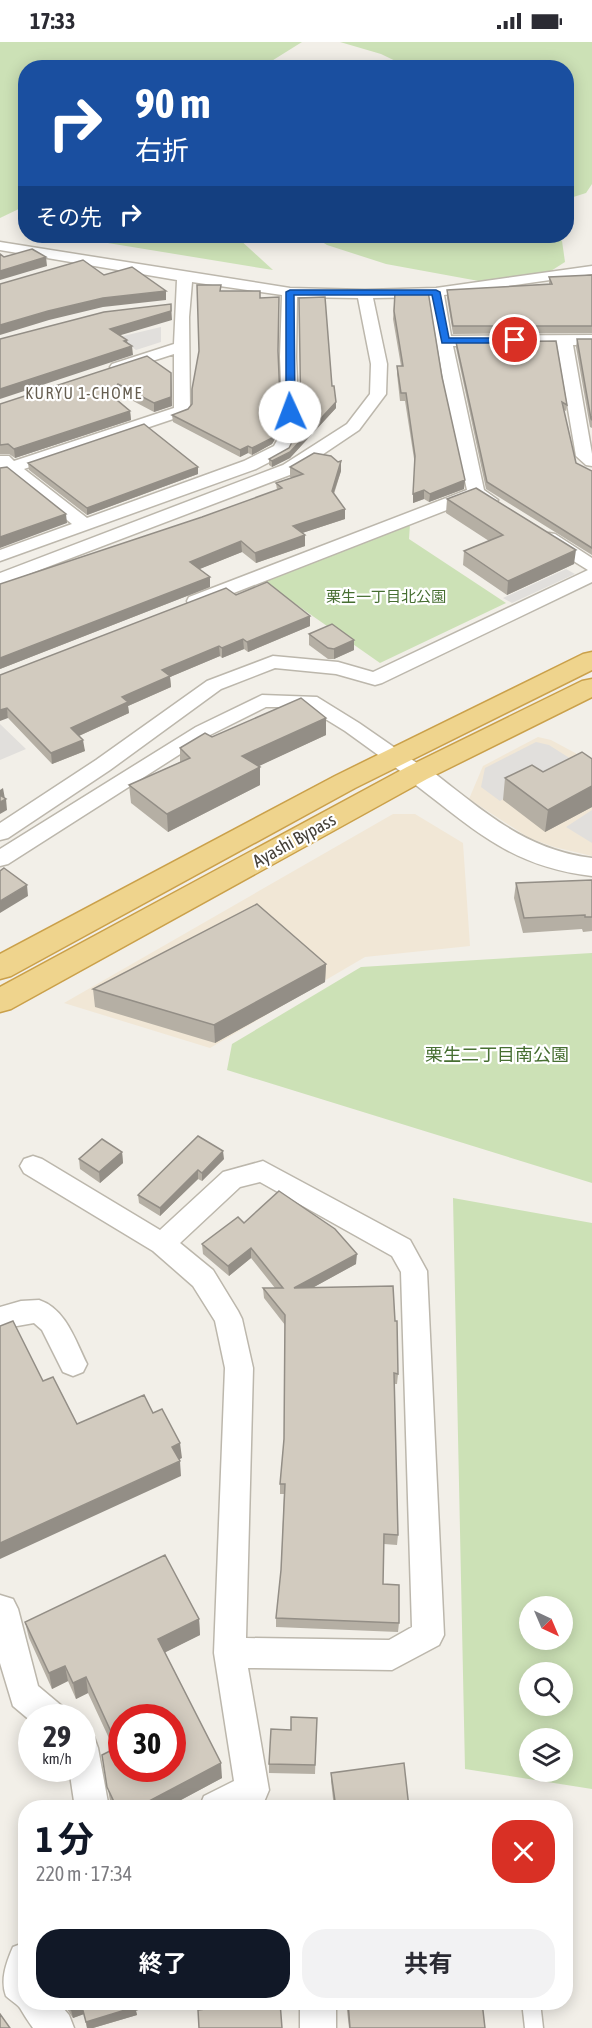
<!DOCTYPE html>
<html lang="ja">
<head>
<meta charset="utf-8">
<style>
	:root { --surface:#fff; --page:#f2f2f3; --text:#2b2b33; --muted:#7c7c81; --accent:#111827 }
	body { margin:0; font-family:"Asap Condensed","Noto Sans JP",sans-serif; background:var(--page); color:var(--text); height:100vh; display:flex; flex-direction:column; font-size:22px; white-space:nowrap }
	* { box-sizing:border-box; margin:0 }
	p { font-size:20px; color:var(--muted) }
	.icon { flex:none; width:33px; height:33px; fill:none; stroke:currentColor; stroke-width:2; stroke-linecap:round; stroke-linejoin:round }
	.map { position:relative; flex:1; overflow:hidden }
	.sheet { position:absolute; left:18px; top:1758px; width:555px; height:210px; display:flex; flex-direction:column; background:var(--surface); border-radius:24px; box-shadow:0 3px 15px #0003 }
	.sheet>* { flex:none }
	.banner { position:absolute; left:18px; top:18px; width:556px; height:183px; border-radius:24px; box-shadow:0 3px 15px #0003; background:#1a4fa0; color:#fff; overflow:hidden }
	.needle { width:39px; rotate:136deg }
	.buttons { position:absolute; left:519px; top:1554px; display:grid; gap:12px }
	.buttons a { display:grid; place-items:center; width:54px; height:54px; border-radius:50%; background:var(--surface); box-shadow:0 3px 15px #0003; font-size:30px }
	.speed { position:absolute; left:18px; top:1662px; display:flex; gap:12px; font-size:30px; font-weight:700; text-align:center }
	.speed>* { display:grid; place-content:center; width:78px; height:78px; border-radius:50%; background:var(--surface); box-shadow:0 3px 15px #0003; line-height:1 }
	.speed small { font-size:15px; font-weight:400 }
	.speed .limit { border:9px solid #d22; background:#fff; color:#111 }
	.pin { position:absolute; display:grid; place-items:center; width:51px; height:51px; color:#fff; margin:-26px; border:3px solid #fff; border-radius:50%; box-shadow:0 2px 6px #0007 }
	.me { position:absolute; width:66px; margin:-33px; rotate:358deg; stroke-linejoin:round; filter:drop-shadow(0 0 4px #0008) }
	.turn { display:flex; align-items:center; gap:21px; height:126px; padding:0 18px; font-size:27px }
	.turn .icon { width:78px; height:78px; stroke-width:2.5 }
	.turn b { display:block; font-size:42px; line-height:51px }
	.then { display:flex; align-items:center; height:57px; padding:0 18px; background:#0003; gap:12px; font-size:22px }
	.round { display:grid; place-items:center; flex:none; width:63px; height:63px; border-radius:24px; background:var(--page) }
	.head { display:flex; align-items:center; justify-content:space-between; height:102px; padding:0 18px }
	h1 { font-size:36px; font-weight:700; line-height:45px; color:var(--accent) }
	.primary-button { display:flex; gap:12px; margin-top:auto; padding:12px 18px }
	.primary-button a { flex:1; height:69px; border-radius:24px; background:var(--accent); color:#fff; font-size:24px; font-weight:700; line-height:69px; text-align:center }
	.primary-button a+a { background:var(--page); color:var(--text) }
	.status { display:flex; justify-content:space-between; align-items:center; height:42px; padding:0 30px; background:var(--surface); direction:ltr }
	.status svg { height:16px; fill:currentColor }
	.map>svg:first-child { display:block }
	.commercial { fill:#f1e7d6 }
	.green { fill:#cce1b6; fill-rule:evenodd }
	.parking { fill:#e1dfdc }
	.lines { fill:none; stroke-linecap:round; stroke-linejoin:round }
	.service-casing { stroke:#bcb7ac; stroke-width:3 }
	.minor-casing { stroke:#bcb7ac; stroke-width:3 }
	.tertiary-casing { stroke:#bcb7ac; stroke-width:3 }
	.trunk-casing { stroke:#caa04a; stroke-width:3 }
	.service { fill:#fff; fill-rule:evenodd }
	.minor { fill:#fff; fill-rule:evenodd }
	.tertiary { fill:#fff; fill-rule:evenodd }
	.trunk { fill:#efd48d; fill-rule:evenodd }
	.wall { fill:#b5afa4 }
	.shaded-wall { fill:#938e86 }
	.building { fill:#d2cbbf; stroke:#938e86; stroke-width:1.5; fill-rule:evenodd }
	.route { fill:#1a73e8; stroke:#114b97; stroke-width:1.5 }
	.labels { text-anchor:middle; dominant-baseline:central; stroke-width:4.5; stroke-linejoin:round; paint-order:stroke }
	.far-park-label { font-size:15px; fill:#476f32; stroke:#fff }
	.far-neighbourhood-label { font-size:16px; letter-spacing:1.5px; fill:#665e50; stroke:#fff }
	.street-label { font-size:18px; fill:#454038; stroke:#fff }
	.park-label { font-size:18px; fill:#476f32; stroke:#fff }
</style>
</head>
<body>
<div class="status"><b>17:33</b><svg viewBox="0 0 49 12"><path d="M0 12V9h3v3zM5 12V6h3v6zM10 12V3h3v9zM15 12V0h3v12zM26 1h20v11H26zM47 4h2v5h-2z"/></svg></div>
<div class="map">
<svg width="592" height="1986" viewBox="0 0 592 1986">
	<rect width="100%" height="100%" fill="#f2efe8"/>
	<path class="commercial" d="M538,695L551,698L592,720V814L554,805L529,796L469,757L483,724Z
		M393,772H415L463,801L470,904L365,915L210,1006L64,961Z"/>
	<path class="green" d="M0,0H302L262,25L26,26L25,164L0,176Z
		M340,0H592V142L586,151L567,157V26L408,25L381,12Z
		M73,194H223L238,196L273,228L71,195Z
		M313,194H556L562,199L565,220L532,241L506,244L386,222L327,203Z
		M410,482L409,497L506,561L380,621L264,540Z
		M592,911V1141L227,1028L232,1002L361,925Z
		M453,1156L592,1181V1747L465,1727ZM562,1564V1598H530V1564ZM562,1630V1664H530V1630ZM562,1696V1730H530V1696Z"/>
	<path class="parking" d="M161,285V300L136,308L119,295Z
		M566,527L575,532L512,561L503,556Z
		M0,682L26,707L0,718Z
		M536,700L549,703L582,724L529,742L500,759L481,745L485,726Z
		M592,768V801L566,785Z"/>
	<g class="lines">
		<g class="service-casing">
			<path id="service" d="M522,1960H540L543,1986H525Z"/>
		</g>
		<g class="minor-casing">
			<path id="minor" d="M0,200L290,246L365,248L436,246L592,224V232L444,253L451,294L592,293V303H573L592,412V424L586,423L576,414L557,303L453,304L484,448L498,458L495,462L489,463L475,457L203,563H189L187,559L189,555L467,448L444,343L429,255L373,256L387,322L386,352L359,388L295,431L0,543V531L283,423L347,382L370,352L371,322L358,256L297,255L296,315L299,388L287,411L256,427L0,519V508L72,482L9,432L0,434V414H9L14,419L174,366V312L118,330L110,325L112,322L174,302L177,238L0,208ZM192,240L282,253L280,315L283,388L274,404L244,419L87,476L24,427L188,372L190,369L189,275Z
				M549,491L555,492L592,516V540L382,641L375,643L336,632L275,626L221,647L110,728L8,796L0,798V781L96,718L207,639L273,614L338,620L373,630L588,528L543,500L540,496L543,492Z
				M262,653L317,655L359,681L424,726L427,731L424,736L417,737L410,736L345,689L306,665H266L210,693L8,822L0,824V807L196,685Z
				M33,1114L42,1117L160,1188L223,1130L263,1119L410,1198L427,1229L444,1593L439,1603L392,1628L248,1626L269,1748L264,1760L252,1766H199L204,1754L234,1739L214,1611L225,1326L215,1279L193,1244L153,1209L24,1131L20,1124L24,1117ZM260,1140L392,1214L401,1230L412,1585L389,1598L246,1596L253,1326L242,1277L238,1269L213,1228L180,1201L240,1145Z
				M39,1258C66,1267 75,1298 87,1322L83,1330L73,1334L63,1330L42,1288L34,1281L0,1287V1265L21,1259Z
				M0,1553L13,1557L18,1567L38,1644L63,1665L68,1676H32V1680L13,1664L0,1621Z
				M82,1690L94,1695L98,1706L109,1766H75L69,1726H82Z
				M26,1900V1960H58L69,1973L74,1986H33C28,1979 24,1973 20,1966C17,1962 10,1958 6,1954C0,1938 6,1921 13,1905Z
				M300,1960H336V1986H300Z"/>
		</g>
		<g class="tertiary-casing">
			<path id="tertiary" d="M417,723L426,725C481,766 521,807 592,816V834C508,824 472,785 408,737L404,731L408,725Z"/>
		</g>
		<g class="trunk-casing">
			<path id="trunk" d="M592,610V628L355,746L11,934L0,937V912L335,734L583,612Z
				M592,637V655L427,737L11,967L0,970V945L407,725L582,639Z"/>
		</g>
		<use href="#service" class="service"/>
		<use href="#minor" class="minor"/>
		<use href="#tertiary" class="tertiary"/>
		<use href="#trunk" class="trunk"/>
	</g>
	<path class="wall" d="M592,233V291L453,292L447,256V248L549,242V235Z
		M221,243V249L260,256L278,312L281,387L272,402L252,413L248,411L240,415L173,380L172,373L188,367L192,362Z
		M395,250L442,335L464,447L429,460L424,457L413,461L415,423L405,359H400L397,332V324H401L393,277Z
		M577,297H592V386L590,385L576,305Z
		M456,300L567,363L566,369L564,368L576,421L592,429V513L486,447L456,306Z
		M171,331L172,364L154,370L118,351L115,356L130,369L131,378L15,416L9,412H0V362Z
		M332,344L336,366L290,416L272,425L269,423V417L289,406Z
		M341,419V429L334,452L345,477L302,491L305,493V504L256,521L242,510L199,527L210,535V545L0,627V542L202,475L277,448L276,441L292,436L290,435V425Z
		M28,421L198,425V432L87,473L29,428Z
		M447,457L574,522L507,553L463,523L464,509L489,499L446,471Z
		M236,553L310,584L248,610L244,607L222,616L220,614L170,635L171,645L128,664L129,671L79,694L85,709L52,722L8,676L0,633Z
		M309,592L354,598V608L334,617H328L309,603Z
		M326,693L258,724L260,743L168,790L131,761L129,743L180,720V706L212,695Z
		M592,717V765L545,790L503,758L505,736L543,730Z
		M592,838V889L583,890L582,887L523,891L514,856L516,841Z
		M326,922L325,940L215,1001L95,965L93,947Z
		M122,1110L123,1121L100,1141L80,1127L79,1117Z
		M224,1117L202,1139L198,1137L160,1174L139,1161L138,1153Z
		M244,1181L356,1222L314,1245L398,1332L397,1342H394L398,1493L397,1503L384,1502L383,1542L399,1581L398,1590L276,1585V1576L281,1528L284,1452H280V1442L284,1397L285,1283L264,1256L263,1246H275L251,1216L229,1234L203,1212L202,1202Z
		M199,1577L200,1593L165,1610L222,1736L166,1766H113L110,1759L102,1713L114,1707L88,1651L76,1657L68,1639L52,1647L29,1596L25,1580Z
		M317,1676L315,1732L269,1731V1722Z
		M331,1731L409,1766H334L331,1739Z
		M65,1960L136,1969L137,1973L93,1986H87L84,1972L73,1976L67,1967Z
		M346,1960H482L485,1986H349Z"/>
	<path class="shaded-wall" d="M46,215L47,224L0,238V229Z
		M166,249V258L103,265L49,278L0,293V283L48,269L103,256Z
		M171,262L172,278L111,296L110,287Z
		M127,298L128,305L132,304L133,313L0,357V347Z
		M171,331L172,364L154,370V361Z
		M118,342V351L112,362L111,353Z
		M336,360V366L290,416L272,425V419L290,410Z
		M130,369L131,378L15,416L14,407Z
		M281,381V387L272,402L252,413V406Z
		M248,404V411L240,415V408Z
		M341,419V429L331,459L332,449Z
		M198,425V432L87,473V466Z
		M465,438L464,447L429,460L430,452Z
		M424,448V457L413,461V452Z
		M345,467V477L293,494V484Z
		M66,472L67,481L0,506V495Z
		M305,493V504L256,521L255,511Z
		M241,499L242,510L190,531V520Z
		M576,508L574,522L507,553L508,539Z
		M210,535V545L0,627V616Z
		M310,574V584L248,610L247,600Z
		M243,597L244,607L222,616V606Z
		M354,598V608L334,617V607Z
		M219,604L220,614L170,635L171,645L128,664L129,671L72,697L71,686L122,655L162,628Z
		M7,666L8,676L0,679V668Z
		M326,676V693L242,732V714Z
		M83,698L85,709L52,722L51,711Z
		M260,725V743L168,790L167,772Z
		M592,744V765L545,790L548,768Z
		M3,746L5,757L0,759V748Z
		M6,757L7,768L0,772V760Z
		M27,843L28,854L0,871V859Z
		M326,922L325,940L215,1001L214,983Z
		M223,1109L224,1117L202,1139V1131Z
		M122,1110L123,1121L100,1141L99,1130Z
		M198,1128V1137L160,1174V1166Z
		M251,1206V1216L229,1234L228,1224Z
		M357,1212L356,1222L294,1256V1246Z
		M180,1401L182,1416L174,1420L172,1405Z
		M180,1419L181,1434L0,1517V1501Z
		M199,1577L200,1593L160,1613L158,1597Z
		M65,1624L68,1639L52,1647L49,1631Z
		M86,1635L88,1651L76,1657L73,1641Z
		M221,1721L222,1736L166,1766H136Z
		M137,1960H158L136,1969L137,1973L93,1986H87L86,1980Z
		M82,1965L84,1972L73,1976L71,1968Z"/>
	<path class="building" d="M32,207L46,215L0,229V212L4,215Z
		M83,218L104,233L132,225L166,249L103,256L48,269L0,283V242Z
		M592,233V284H453L447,248L552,242L549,235Z
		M197,243H221L220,249H260V256L279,255L278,309L281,381L272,396L252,406L248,404L240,408L172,373L188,367L192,362V347L199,309Z
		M428,249L442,335L465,438L430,452L424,448L413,452L415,414L406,351H401L397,324H403L394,269L395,250Z
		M325,255L332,344H334L336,360L290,410L272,419L269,417L289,406L301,382L299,256Z
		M171,262V269L110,287L127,298L124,299L132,304L0,347V297L104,270Z
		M577,297H592V378L591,377Z
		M556,299L567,363L562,360L576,421L592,429V506L487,440L456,300Z
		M147,314L171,331V355L154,361L118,342L111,353L130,369L14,407L8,402L0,403V362Z
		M144,382L198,425L87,466L28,421Z
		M314,411L331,414L338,420L341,419L332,449L345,467L293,484L305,493L255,511L241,499L190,520L210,535L0,616V542L202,475L282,446L276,441L303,432L290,425Z
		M7,425L66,472L0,495V426Z
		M476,446L576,508L508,539L464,509L503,493L447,457Z
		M267,540L310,574L247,600L243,597L222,606L219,604L162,628L170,634L122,655L128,660L71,686L83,698L51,711L7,666L0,668V633L226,546L236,553Z
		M332,582L354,598L334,607L328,606L309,592Z
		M301,656L326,676L242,714L260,725L167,772L129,743L190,716L180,706L205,691L212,695Z
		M582,710L592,717V744L548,768L505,736L532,723L543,730Z
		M0,753L6,757L0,760Z
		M4,826L27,843L0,859V829Z
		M592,838V875H585V873L524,876L516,841Z
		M257,862L326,922L214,983L93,947Z
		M198,1094L223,1109L202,1131L198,1128L160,1166L138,1153Z
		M102,1097L122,1110L99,1130L79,1117Z
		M279,1149L335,1187L357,1212L294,1246L393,1244L395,1279H397L398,1332L394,1331L398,1493L384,1492L383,1542L399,1543V1581L276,1576L281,1528L285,1442H280L284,1397L285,1273L263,1246H283L251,1206L228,1224L202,1202L238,1175L244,1181Z
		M13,1279L43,1339L53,1335L77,1382L144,1353L153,1371L162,1367L180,1401L172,1405L180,1419L0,1501V1284Z
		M165,1513L199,1577L158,1597L221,1721L136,1766H117L107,1745L102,1713L118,1705L86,1635L73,1641L65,1624L49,1631L25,1580ZM122,1676H172V1726H122Z
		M291,1675L317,1676L315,1723L269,1722L271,1687L291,1688Z
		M404,1721L409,1766H336L331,1731Z
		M66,1960H137L134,1961L135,1965L86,1980L82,1965L71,1968Z
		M257,1960H280L282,1986H199L198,1968Z
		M348,1960H482L485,1986H350Z
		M0,1972L10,1986H0Z"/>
	<path class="route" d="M290,248H436L440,250L449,296H515L519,298L515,301H442L432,253H294L295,370L290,373L286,370V250Z"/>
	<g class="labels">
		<g class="far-park-label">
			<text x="386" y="554">栗生一丁目北公園</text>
		</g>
		<g class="far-neighbourhood-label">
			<text x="84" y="351">KURYU 1-CHOME</text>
		</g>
		<g class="street-label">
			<text transform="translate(294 798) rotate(-29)">Ayashi Bypass</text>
		</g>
		<g class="park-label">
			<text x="497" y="1012">栗生二丁目南公園</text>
		</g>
	</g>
</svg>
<div class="buttons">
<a><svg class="needle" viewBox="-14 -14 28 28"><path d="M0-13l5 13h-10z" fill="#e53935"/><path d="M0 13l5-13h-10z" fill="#7c7c81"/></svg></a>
<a><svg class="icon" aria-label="search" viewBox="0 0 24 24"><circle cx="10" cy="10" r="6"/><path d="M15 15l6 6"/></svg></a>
<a><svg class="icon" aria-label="layers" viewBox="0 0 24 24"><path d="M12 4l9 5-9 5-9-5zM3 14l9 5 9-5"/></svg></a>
</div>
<div class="speed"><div>29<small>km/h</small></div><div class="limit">30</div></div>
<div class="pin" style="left:515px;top:298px;background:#d93025"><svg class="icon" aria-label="arrive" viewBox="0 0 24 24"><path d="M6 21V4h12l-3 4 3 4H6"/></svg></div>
<svg class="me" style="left:290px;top:370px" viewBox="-20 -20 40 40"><circle r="19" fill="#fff"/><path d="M0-13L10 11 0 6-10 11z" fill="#1a73e8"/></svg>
<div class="banner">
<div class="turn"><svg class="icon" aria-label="right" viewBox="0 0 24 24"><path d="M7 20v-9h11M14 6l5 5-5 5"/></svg><div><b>90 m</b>右折</div></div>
<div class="then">その先<svg class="icon" aria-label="right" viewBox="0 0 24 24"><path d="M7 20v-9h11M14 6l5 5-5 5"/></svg></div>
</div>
<section class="sheet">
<div class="head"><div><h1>1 分</h1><p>220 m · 17:34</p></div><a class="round" style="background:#d93025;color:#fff"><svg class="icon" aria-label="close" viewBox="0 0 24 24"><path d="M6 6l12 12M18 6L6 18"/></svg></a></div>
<div class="primary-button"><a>終了</a><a>共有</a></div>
</section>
</div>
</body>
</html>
